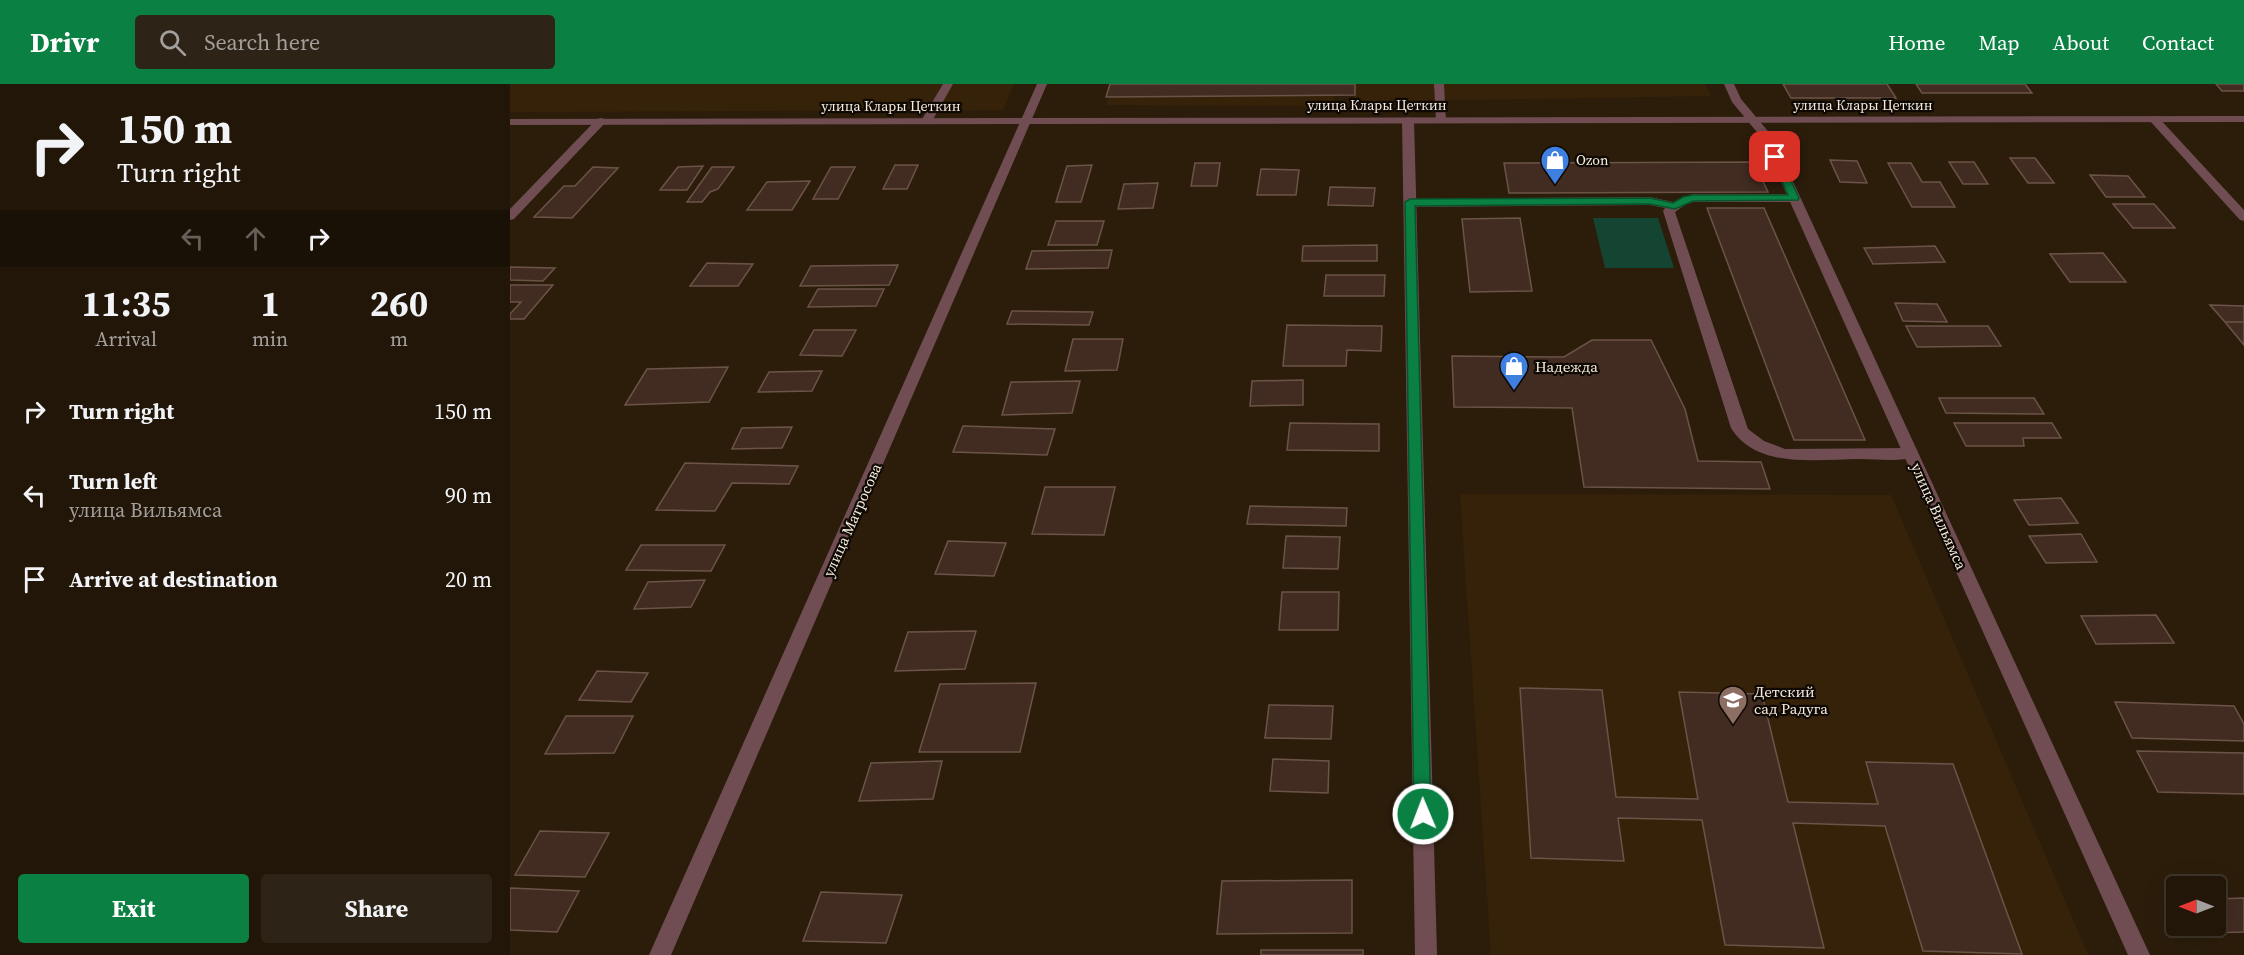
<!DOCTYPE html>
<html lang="en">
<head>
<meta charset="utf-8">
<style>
	:root { --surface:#211608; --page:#2d2316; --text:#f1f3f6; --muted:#a29f9c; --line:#3e3529; --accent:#0b8043 }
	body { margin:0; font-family:"Source Serif 4",serif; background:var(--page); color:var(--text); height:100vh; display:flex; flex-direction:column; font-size:22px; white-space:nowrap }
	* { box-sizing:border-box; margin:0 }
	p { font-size:20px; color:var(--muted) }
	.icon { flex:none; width:33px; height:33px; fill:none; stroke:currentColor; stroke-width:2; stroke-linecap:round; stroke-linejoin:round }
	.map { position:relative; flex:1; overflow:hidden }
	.sheet { display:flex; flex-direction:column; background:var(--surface); width:510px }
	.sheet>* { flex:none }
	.top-card { background:#211608; color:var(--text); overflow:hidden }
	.needle { width:39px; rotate:270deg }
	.buttons { position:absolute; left:1656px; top:792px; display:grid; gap:12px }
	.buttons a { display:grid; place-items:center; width:60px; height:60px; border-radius:6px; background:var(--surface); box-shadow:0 6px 24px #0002,0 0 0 2px var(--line); font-size:30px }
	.pin { position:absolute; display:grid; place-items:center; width:51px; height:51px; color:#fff; margin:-26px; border-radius:12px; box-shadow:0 3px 9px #0006 }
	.me { position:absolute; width:66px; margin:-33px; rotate:359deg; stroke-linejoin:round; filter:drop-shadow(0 0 4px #0008) }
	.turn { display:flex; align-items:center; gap:21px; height:126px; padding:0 18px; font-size:27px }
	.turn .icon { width:78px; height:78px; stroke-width:2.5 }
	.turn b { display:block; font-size:42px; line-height:51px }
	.lanes { display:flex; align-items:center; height:57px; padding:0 18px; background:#0003; justify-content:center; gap:30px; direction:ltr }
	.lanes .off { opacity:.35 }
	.eta { display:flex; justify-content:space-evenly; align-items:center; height:102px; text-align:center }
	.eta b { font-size:36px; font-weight:700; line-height:42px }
	.cta { display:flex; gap:12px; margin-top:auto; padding:12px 18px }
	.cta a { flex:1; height:69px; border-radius:6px; background:var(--accent); color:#fff; font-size:24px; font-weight:700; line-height:69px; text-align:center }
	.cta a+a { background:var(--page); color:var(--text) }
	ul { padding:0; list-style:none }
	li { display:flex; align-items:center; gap:18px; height:84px; padding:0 18px }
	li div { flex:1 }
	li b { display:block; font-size:22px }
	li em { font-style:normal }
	header { display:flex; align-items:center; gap:36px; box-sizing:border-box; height:84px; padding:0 30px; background:var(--accent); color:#fff }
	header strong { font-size:28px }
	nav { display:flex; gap:33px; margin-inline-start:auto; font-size:21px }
	.search { width:420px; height:54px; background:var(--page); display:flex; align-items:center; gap:15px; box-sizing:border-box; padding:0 21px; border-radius:6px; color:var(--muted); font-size:22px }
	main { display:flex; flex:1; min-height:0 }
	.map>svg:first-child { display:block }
	.built { fill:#362209 }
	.green { fill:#144432 }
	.building { fill:#422c22; stroke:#6c5348; stroke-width:1.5 }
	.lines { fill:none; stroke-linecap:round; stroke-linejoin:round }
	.service { fill:#704d52; fill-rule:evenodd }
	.minor { fill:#704d52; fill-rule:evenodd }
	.tertiary { fill:#704d52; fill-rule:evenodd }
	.route { fill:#0b8043; stroke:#07532c; stroke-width:1.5 }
	.labels { text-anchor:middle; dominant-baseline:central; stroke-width:4.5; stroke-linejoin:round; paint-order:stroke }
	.far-street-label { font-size:14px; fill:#f5ebe0; stroke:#0f0903 }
	.far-poi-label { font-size:14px; fill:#f5ebe0; stroke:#0f0903; text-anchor:start }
	.poi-label { font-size:15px; fill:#f5ebe0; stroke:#0f0903; text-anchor:start }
	.street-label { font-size:15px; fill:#f5ebe0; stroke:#0f0903 }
</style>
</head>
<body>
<header>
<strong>Drivr</strong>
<div class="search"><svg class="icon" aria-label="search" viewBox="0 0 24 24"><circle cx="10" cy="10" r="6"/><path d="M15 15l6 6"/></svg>Search here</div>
<nav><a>Home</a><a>Map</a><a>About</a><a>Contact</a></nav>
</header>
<main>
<section class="sheet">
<div class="top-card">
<div class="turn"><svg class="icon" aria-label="right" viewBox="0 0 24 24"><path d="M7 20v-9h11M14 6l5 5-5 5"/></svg><div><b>150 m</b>Turn right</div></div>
<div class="lanes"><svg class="icon off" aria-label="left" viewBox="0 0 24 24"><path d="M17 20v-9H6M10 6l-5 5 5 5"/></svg><svg class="icon off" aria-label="ahead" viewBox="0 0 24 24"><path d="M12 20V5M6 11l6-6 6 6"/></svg><svg class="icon" aria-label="right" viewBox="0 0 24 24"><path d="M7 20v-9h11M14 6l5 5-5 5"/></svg></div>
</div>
<div class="eta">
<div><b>11:35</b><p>Arrival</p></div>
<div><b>1</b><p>min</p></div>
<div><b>260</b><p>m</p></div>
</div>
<ul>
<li><svg class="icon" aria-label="right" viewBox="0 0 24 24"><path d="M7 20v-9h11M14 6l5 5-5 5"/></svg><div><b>Turn right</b></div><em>150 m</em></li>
<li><svg class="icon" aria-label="left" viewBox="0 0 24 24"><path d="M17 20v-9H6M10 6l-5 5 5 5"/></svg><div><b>Turn left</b><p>улица Вильямса</p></div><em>90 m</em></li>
<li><svg class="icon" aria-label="arrive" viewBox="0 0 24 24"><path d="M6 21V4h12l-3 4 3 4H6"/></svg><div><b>Arrive at destination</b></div><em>20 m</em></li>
</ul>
<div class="cta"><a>Exit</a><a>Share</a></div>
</section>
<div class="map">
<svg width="1734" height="871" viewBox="0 0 1734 871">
	<rect width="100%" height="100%" fill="#2c1d0b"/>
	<path class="built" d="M0,0H504L493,26L0,28Z
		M604,0H825L823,22L596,21Z
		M845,0H1195L1201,12L836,18L845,11Z
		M950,410L1381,411L1578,871H981Z"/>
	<path class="green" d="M1083,134H1148L1164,184H1095Z"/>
	<path class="building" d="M600,0H845V11L596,13Z
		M1273,0H1377L1386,14H1281Z
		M1406,0H1515L1522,9H1412Z
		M1706,0H1734V7H1712Z
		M1500,74H1525L1544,99H1518Z
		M1320,76L1347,77L1357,99L1330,98Z
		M1244,78L1258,108L999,109L994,79Z
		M1439,78H1464L1478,100H1453Z
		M685,79H710L707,102H681Z
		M1378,79H1401L1412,98H1430L1445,123H1402Z
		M385,81H408L397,105H373Z
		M582,81L571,118H546L557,82Z
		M193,82L177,106H150L168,83Z
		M83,83L108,84L62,134L24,133L54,102H65Z
		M202,83H224L208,105L200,108L192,118H177Z
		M321,83H345L328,115H303Z
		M751,85L789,86L786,111H747Z
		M1580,91L1618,92L1635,113H1596Z
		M300,97L282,126H237L257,98Z
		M648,99L643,124L608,125L614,100Z
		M820,103L865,104L863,122L818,121Z
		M1603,120H1644L1665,144H1623Z
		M1197,124H1254L1355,356H1284Z
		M1010,134L1022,207L960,208L952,135Z
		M546,137H594L587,161H538Z
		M867,161V177H792L793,162Z
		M1425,162L1435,178L1363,180L1354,164Z
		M602,166L598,184L516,185L522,167Z
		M1593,169L1616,198H1560L1540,170Z
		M197,179L243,180L228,202H180Z
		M388,181L379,201L290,202L301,182Z
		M0,183L45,184L33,197L0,196Z
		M816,191H875L874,212H814Z
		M0,201H43L14,235H0V230L11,218H0Z
		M308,205H374L366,222L298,223Z
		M1385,219L1427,220L1437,238L1393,237Z
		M1700,221L1734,222V238H1715Z
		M502,227L583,228L579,241L497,240Z
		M1715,238H1734V261Z
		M777,241L872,242L871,267L837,266L836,282H773Z
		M1396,242H1478L1491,262L1407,263Z
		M304,246H346L332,272L290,271Z
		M563,255H613L607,286L555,287Z
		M1082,256H1141L1175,325L1188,377L1251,378L1260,405L1074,403L1062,324L944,323L942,272L1054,273Z
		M218,283L199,318L115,321L137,285Z
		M312,287L302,307L248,308L259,288Z
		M793,296V321L740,322L742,297Z
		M570,297L562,329L492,331L501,298Z
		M1429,314H1524L1534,330L1436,329Z
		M780,339L869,340V367L777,366Z
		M1444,339H1542L1551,354H1513L1514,362H1456Z
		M453,342L545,345L537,371L443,368Z
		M282,343L272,364L222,365L232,344Z
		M175,379L288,382L279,400L222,399L205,427L146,426Z
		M535,403H605L594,451L522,450Z
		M1551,414L1568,439L1519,441L1504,416Z
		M740,422L837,424L836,442L737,440Z
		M1571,450L1587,478L1536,479L1519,452Z
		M776,452L830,453L828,485L773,484Z
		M438,457L496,459L484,492L425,490Z
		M131,461H215L201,487L116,486Z
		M195,496L181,523L124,525L138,498Z
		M772,508H829L828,546H769Z
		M1646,531L1664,559L1586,560L1571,532Z
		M466,547L455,585L385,587L398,548Z
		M87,587L138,589L121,618L69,616Z
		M526,599L510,668H409L430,600Z
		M1010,604L1092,606L1106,713L1188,715L1169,608L1252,610L1278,718L1368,720L1356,678L1443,680L1512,870L1413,867L1375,742L1283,739L1314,864L1215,861L1192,736L1108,734L1114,777L1021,774Z
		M1605,618L1724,622L1734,640V657L1622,654Z
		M759,621L823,622L821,655L755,654Z
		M56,632H123L104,669L35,670Z
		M1627,667L1734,669V710L1648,708Z
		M763,675L819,677L818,709L760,707Z
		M432,677L423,715L349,717L361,679Z
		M30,747L99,749L75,793L5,791Z
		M842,796V849L707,850L712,797Z
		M0,804L69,807L47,848L0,846Z
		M311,808L392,811L376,859L293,857Z
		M1734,814V848L1697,849L1693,842H1706V815Z
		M751,866H853V871H751Z"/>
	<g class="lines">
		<path class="service" d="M433,0H443L421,39H413L411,37Z
			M924,0H934L936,38L932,39L926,36Z
			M1183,110H1284L1290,114L1284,118H1183L1176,120L1165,128L1238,345L1254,357L1275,365L1400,364L1406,365L1408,369L1406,373C1389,378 1368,375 1350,375C1308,375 1247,386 1221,344L1153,127L1155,124L1140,121L900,123L894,119L900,115L1140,113L1163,118Z"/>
		<path class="minor" d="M527,0H537L161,871H139Z
			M1214,0H1224L1231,15L1262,52L1640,871H1618L1251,53L1222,18Z
			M1644,32L1648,33L1734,126V137L1730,136L1640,37V33Z
			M898,33L904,36L927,871H905L892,36Z
			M91,34L95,35V39L4,135L0,136V125L87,35Z"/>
		<path class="tertiary" d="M1734,32V38L0,41V35Z"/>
	</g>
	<path class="route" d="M1265,70L1270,73L1289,114L1288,116L1183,117L1165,125L1140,120L905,122L921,730L919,735L913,738L907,735L904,730L895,118L900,115L1140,114L1163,119L1173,113L1183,111H1278L1261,73Z"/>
	<defs>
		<g id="shop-pin" transform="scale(1.5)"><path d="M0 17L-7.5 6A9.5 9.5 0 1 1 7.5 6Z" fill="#3f7fe0" stroke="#0f0903"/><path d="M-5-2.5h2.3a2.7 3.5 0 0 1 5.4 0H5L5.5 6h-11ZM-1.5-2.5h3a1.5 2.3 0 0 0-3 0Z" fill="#fff"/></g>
		<g id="school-pin" transform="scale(1.5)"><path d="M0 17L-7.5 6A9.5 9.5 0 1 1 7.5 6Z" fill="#8d6e63" stroke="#0f0903"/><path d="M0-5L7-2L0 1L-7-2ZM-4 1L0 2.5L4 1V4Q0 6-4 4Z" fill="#fff"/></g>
	</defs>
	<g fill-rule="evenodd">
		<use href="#shop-pin" x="1045" y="76"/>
		<use href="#shop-pin" x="1004" y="282"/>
		<use href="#school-pin" x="1223" y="616"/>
	</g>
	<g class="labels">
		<g class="far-street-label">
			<text x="867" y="21">улица Клары Цеткин</text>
			<text x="1353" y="21">улица Клары Цеткин</text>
			<text x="381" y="22">улица Клары Цеткин</text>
		</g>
		<g class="far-poi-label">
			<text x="1066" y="76">Ozon</text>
		</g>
		<g class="poi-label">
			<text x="1025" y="282">Надежда</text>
			<text x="1244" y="607">Детский<tspan x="1244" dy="17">сад Радуга</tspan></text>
		</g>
		<g class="street-label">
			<text transform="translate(1429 432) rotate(66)">улица Вильямса</text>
			<text transform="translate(342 436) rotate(-66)">улица Матросова</text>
		</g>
	</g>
</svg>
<div class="buttons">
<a><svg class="needle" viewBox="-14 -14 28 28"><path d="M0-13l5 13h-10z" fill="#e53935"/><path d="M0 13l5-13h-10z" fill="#a29f9c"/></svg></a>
</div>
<div class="pin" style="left:1265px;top:73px;background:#d93025"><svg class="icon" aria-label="arrive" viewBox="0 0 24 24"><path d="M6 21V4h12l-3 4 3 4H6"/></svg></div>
<svg class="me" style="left:913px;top:730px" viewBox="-20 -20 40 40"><circle r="17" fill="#0b8043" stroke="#fff" stroke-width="3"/><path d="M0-11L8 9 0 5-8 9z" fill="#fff"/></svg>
</div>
</main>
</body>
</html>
